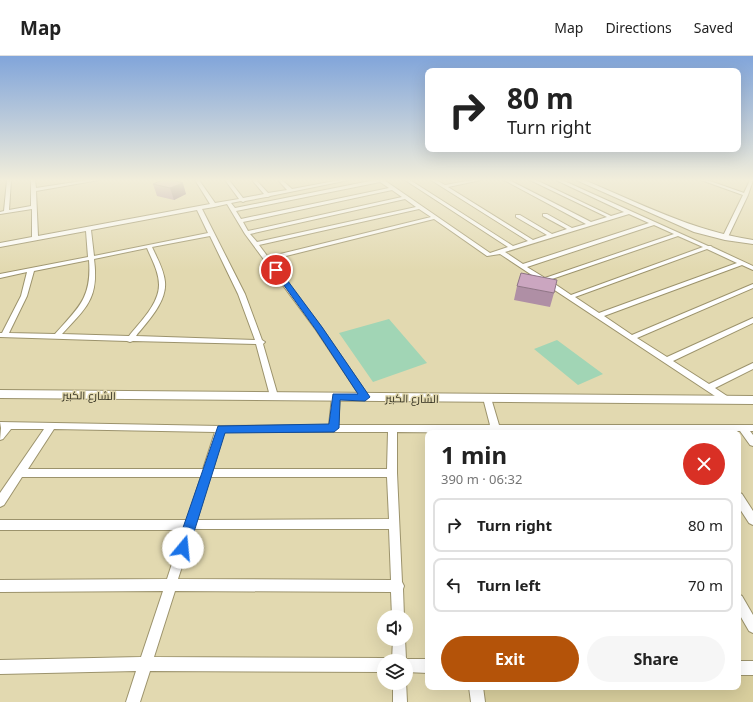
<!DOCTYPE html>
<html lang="en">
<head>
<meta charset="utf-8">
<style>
	:root { --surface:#fff; --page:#f6f6f6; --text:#222; --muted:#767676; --line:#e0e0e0; --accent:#b45309 }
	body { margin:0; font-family:"Noto Sans",Cairo,sans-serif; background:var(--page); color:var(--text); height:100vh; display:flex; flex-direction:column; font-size:15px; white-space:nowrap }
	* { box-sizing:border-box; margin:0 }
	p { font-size:13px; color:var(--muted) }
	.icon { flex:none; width:22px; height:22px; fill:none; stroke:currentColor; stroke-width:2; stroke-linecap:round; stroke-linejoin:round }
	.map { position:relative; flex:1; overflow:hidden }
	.sheet { position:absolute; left:425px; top:374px; width:316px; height:260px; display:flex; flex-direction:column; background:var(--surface); border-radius:8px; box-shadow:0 4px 16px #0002 }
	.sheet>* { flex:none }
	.banner { position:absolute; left:425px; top:12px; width:316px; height:84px; border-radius:8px; box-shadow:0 4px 16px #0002; background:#fff; color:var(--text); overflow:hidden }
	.buttons { position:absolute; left:377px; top:554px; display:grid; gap:8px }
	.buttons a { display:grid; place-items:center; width:36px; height:36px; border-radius:50%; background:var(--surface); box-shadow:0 4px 16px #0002; font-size:20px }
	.pin { position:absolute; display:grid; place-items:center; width:34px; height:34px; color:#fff; margin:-17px; border:2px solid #fff; border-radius:50%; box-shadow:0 1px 4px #0007 }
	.me { position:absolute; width:44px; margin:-22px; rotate:17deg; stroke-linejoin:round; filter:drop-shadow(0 0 3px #0008) }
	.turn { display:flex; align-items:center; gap:14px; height:84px; padding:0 16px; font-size:18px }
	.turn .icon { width:52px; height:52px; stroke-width:2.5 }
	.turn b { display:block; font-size:28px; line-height:34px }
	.round { display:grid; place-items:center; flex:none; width:42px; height:42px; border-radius:21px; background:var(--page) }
	.headline { display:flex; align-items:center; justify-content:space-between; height:68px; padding:0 16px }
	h1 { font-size:24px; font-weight:700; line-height:30px }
	.cta { display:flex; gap:8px; margin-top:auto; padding:8px 16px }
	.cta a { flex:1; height:46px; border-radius:24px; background:var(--accent); color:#fff; font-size:16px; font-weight:700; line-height:46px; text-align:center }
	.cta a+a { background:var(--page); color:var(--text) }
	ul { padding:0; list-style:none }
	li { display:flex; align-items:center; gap:12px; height:54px; margin:0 8px 6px; padding:0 8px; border:2px solid var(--line); border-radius:8px }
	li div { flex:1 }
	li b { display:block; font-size:15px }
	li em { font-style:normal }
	header { display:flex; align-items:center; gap:24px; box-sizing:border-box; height:56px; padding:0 20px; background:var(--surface); border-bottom:1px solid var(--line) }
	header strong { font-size:19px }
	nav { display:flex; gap:22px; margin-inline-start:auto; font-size:14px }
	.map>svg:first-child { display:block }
	.built { fill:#d8ce9d }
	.green { fill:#a1d5b5 }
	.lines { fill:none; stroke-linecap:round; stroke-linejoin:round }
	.street-casing { stroke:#9c936c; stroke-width:2 }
	.secondary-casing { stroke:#9c936c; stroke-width:2 }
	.street { fill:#fff; fill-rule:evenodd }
	.secondary { fill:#fff; fill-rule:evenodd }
	.wall { fill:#af8fa5 }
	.shaded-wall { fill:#8e7486 }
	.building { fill:#cba6c0; stroke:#8e7486 }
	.route { fill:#1a73e8; stroke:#114b97 }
	.labels { text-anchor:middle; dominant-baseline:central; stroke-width:3; stroke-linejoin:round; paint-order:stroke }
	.street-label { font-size:11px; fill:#343121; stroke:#e2d9b0 }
</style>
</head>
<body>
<header>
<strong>Map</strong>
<nav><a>Map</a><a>Directions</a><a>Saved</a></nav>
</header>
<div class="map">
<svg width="753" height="646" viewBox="0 0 753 646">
	<rect width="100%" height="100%" fill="#e2d9b0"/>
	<path class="built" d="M738,611H753V646H478L476,631H738Z"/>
	<path class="green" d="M389,263L427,307L373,326L339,277Z
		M557,284L603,318L578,329L534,293Z"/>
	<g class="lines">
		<g class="street-casing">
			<path id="street" d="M7,124H11L9,154L31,150V124H35L36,132L88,124H99L36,135L38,180L210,148L195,124H199L215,147L239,143L225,124H229L243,142L264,138L252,124H256L268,137L287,134L278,124H282L292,133L340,124H349L270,140L268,141H266L245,145L243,146L241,145L231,147L235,152L375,124H384L490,197L508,191L405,124H410L513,190L528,185L431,124H436L445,129L472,124H481L448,131L533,184L547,179L516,161V159H520L552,178L567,173L543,160V158H547L572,172L586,168L504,124H509L591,166L607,161L530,124H536L611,160L624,156L556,124H562L708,190H711L712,191L753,210V214L742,209L604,260L632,279L753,228V232L637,282L667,301L753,262V267L673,305L709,328L753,307V313L715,332L730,342L731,344L730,346H724L500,198L487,200L434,163L270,204L321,271L369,341L368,343H362L316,274L245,178L227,148L214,151L202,153L245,238L262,284L265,286L263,288L278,340L277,342H271L270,340L256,288L133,285L130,286L127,285L0,281V277H2L21,240L27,216L0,222V218L88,201L86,175L0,191V187L32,181V153L0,158V156L4,155ZM380,126L389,132L241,163L236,155ZM392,134L402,141L248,175L243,166ZM405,143L416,151L257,186L250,178ZM419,153L431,161L268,201L259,189ZM197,154L208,177L94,200L91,174ZM629,158L649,167L523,208L505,196ZM654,169L674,178L545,222L527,211ZM210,180L238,238L255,284L136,280C147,266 167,246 165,226C164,214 157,202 152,191ZM678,180L703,191L571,239L549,224ZM147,192C152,204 159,216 159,229C159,248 140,266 129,280L62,278C87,251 99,242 94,203ZM707,193L737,207L599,257L575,241ZM89,204C92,242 78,252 55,278L9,277L27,240L34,215Z
				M701,124H707L744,137L750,124H753L748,139L727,183L722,182L743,139Z
				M336,338L339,339L340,341L338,369H490L483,342L484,340H490L491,342L499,369H753V375H750L753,379V390L750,389L740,375L500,376V377L397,376V417L402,526L404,530L403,533L404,561H392L391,536L175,535L154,601L384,602L389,605H384V616L150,615L140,646H126L136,615L0,618V604L141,601L163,535L0,536V524L167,523L183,474H0V464H187L201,421H22L4,449L0,451V437L44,373H11L3,383L0,384L1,372L0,366L221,370L329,369L332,341L333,339ZM54,373L215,376L203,413H28ZM224,376H388L387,413H213ZM210,421H387L389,463L197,464ZM194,473H389L391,524L178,523Z
				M738,436L742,438L753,455V469L749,467L738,450Z
				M738,538L742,540L753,559V577L749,575L738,556Z
				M393,583H405L406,603H428V617L406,616V605H392Z
				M738,605H753V619H738Z
				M406,625L407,646H393V627H406Z
				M469,631H483L485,646H471Z"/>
		</g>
		<g class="secondary-casing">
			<path id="secondary" d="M576,124H584C639,147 693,175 753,184V188L725,184L694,176Z
				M0,334L753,340V348L0,342Z"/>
		</g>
		<use href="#street" class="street"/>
		<use href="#secondary" class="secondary"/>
	</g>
	<path class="wall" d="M162,124L186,138L174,144L157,140L153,128Z
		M517,230L554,237L550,251L514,244Z"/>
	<path class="shaded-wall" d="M183,127L186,138L174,144L170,132Z"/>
	<path class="building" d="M162,124H173L183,127L170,132L153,128Z
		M521,217L557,224L554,237L517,230Z"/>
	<linearGradient id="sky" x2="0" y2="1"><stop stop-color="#81a5da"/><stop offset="0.58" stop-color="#f2eedb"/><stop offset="1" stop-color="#f2eedb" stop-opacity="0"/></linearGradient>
	<rect width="753" height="214" fill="url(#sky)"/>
	<path class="route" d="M276,212L279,213L322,271L370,341L365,345L340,344L339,372L334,376L225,377L189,492L187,496L183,498L178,496L176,492L218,370L329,368L333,338H358L316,274L273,214Z"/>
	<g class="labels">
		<g class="street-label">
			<text transform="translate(89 339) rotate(1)">الشارع الكبير</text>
			<text transform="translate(412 342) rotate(1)">الشارع الكبير</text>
		</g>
	</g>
</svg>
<div class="buttons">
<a><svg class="icon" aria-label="sound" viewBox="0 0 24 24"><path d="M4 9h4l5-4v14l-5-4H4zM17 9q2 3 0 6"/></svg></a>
<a><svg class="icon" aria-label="layers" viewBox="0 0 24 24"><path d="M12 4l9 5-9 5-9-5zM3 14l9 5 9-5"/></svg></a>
</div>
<div class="pin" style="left:276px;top:214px;background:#d93025"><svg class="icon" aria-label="arrive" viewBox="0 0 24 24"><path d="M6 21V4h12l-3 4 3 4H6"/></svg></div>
<svg class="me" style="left:183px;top:492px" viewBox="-20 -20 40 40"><circle r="19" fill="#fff"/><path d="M0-13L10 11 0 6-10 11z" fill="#1a73e8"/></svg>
<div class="banner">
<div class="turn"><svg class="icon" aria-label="right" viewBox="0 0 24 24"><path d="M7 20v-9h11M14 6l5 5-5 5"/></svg><div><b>80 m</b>Turn right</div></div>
</div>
<section class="sheet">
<div class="headline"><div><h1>1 min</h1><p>390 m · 06:32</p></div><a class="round" style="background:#d93025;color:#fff"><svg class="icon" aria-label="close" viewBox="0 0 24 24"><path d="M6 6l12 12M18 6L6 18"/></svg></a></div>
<ul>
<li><svg class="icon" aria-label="right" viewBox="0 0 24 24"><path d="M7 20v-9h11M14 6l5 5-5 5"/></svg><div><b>Turn right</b></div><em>80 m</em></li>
<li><svg class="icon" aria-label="left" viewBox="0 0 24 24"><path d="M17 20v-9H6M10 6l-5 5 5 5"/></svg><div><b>Turn left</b></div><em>70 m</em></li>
</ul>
<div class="cta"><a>Exit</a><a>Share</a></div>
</section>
</div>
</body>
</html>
